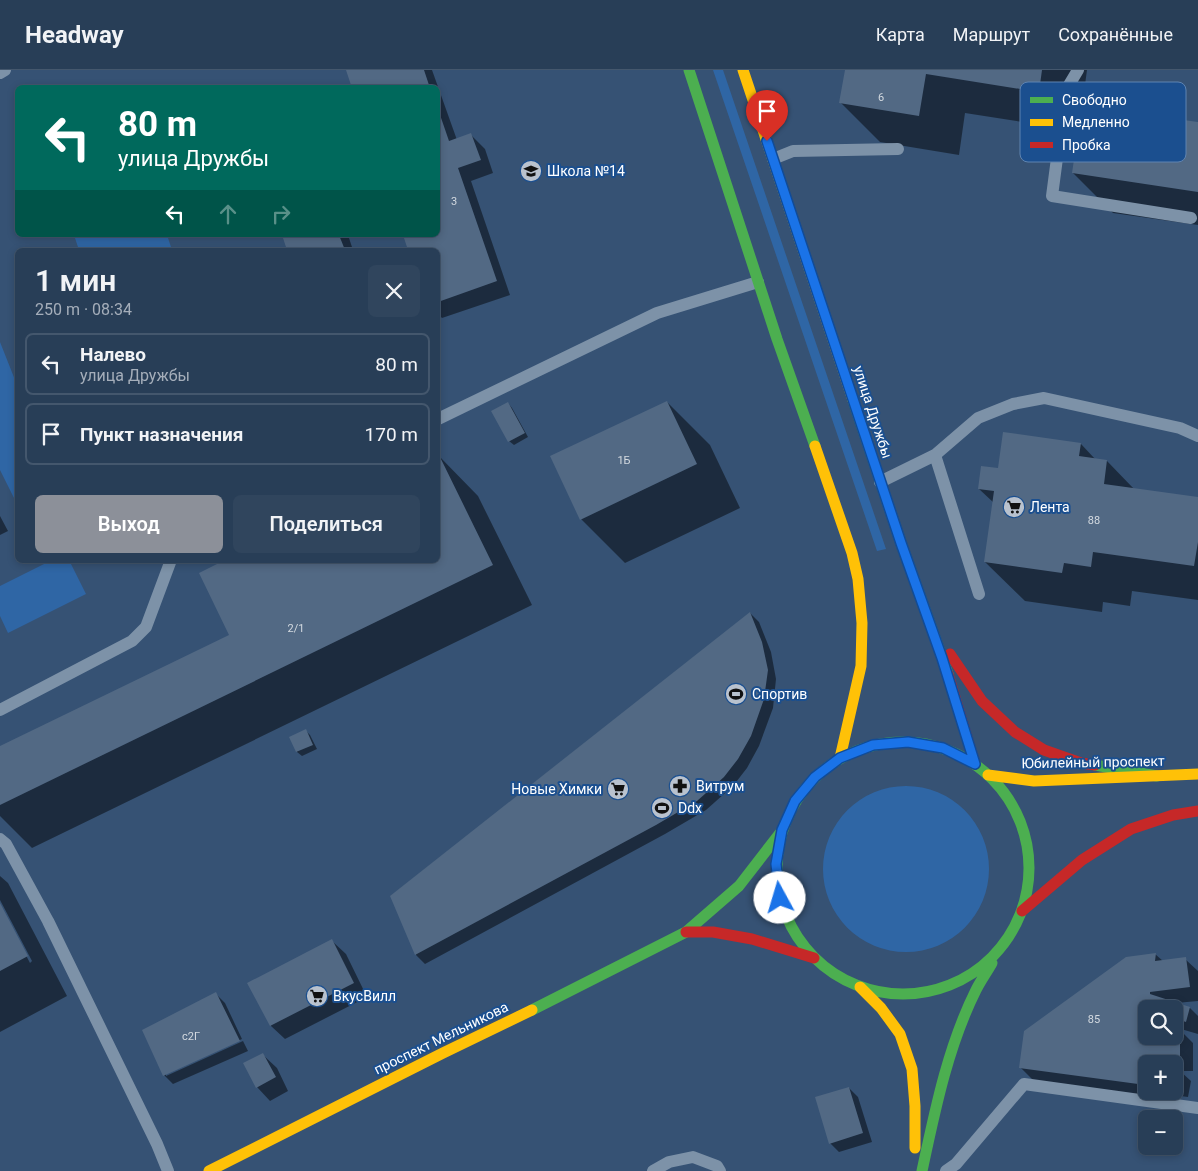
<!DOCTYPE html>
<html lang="ru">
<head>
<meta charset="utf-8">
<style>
	:root { --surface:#283e57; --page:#30455d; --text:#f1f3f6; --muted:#a5aeba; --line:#44576d; --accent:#8c9099 }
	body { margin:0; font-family:Roboto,sans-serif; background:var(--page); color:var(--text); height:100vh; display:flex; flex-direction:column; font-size:19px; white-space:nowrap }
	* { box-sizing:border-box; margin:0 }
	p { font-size:16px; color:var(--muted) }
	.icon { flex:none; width:28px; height:28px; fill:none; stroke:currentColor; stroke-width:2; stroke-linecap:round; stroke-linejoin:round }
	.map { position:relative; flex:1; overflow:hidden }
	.drawer { position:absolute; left:15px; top:178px; width:425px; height:315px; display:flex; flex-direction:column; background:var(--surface); border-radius:8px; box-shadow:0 2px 8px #0003,0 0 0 1px var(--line) }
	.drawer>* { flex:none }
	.guide { position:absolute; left:15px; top:15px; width:425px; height:152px; border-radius:8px; box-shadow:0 2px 8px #0003,0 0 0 1px var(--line); background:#00695c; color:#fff; overflow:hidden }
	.buttons { position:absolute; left:1138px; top:930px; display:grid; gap:10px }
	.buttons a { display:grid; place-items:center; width:45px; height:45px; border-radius:8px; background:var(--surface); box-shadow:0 2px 8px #0003,0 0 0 1px var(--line); font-size:25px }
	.pin { position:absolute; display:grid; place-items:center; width:42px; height:42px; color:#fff; margin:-51px -21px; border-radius:50% 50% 50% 0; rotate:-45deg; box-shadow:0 0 5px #0007 }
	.pin .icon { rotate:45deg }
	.me { position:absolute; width:55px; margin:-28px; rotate:354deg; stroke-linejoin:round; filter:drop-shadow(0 0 4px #0008) }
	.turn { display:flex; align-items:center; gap:18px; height:105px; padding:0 20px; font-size:22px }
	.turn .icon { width:65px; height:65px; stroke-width:2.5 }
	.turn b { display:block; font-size:35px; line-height:42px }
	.lanes { display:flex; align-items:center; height:48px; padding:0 20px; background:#0003; justify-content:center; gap:25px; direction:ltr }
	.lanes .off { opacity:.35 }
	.round { display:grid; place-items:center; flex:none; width:52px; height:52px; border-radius:8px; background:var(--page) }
	.head { display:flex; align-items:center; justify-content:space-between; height:85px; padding:0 20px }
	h1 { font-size:30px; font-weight:600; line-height:38px }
	.button { display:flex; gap:10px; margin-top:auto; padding:10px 20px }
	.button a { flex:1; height:58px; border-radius:8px; background:var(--accent); color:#fff; font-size:20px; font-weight:600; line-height:58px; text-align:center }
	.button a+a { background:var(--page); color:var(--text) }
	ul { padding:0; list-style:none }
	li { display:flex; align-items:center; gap:15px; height:62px; margin:0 10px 8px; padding:0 10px; border:2px solid var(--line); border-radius:8px }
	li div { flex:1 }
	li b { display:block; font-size:19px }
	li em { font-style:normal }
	header { display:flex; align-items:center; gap:30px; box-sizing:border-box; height:70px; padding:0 25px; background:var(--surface); border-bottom:1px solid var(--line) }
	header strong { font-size:24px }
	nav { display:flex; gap:28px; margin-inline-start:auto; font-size:18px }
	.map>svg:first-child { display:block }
	.green { fill:#2f66a5 }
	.shadow { fill:#0007; fill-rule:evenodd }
	.building { fill:#526984 }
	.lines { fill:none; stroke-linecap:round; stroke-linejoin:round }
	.lane { stroke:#7d92a8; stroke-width:12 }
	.fast { stroke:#4caf50; stroke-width:11 }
	.slow { stroke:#ffc107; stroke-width:11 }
	.jam { stroke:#c62828; stroke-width:11 }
	.route-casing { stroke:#114b97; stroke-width:12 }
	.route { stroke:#1a73e8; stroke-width:9 }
	.labels { text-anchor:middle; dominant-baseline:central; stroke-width:4; stroke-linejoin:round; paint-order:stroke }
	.number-label { font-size:11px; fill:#d4dae0 }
	.poi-label { font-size:14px; fill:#fff; stroke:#1b4f8f; text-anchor:start }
	.street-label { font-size:14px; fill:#fff; stroke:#1b4f8f }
	.key { fill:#1b4f8f; stroke:#5f84b1; stroke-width:1 }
	.key-label { font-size:14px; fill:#fff }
</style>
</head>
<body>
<header>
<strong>Headway</strong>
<nav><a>Карта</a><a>Маршрут</a><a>Сохранённые</a></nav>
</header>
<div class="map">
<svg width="1198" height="1101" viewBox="0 0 1198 1101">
	<rect width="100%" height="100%" fill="#365274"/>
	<path class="green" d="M713,0H723L886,479L877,481Z
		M74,165H167L172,180H79Z
		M0,272L17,315V434L0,400Z
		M52,490H69L86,524L8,563L0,546V516Z
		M823 799a83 83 0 1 1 166 0a83 83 0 1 1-166 0Z"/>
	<path class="shadow" d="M347,0H432L457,70L471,65L485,79L493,103L471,111L510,225L442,248L438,244V180H409L404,165H438V18H354Z
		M846,0H1087L1082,37L1198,53V155L1113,143L1073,103L1079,61L965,43L959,85L880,72L841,33Z
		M284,165H348L353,180H289Z
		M667,332L710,375L740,438L625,493L581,449Z
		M508,333L512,338L528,367L514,375L509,371Z
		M1081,374L1096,390L1107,391L1135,420L1198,429V530L1132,521L1130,536L1103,532L1102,542L1025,531L985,492L994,433L979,419L999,400Z
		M439,386L478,426L532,535L32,778L0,746V678L231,566L228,490H438V387Z
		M0,446L8,461L0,465Z
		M750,543L759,552L771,582L776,609L773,638L759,676L747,698L733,716L706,740L665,764L425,894L416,885L391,826Z
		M306,661L310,665L317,679L302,686L297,682L291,667Z
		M0,806L8,813L67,926L0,962V835L30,893L32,891L0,830Z
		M332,871L346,884L367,927L285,969L271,956L249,913Z
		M1155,884L1163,891L1185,889L1198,901V931L1176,933L1190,938L1198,946V964L1174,957V939H1146V966H1174V960H1180L1193,973V1001H1180L1191,1011L1188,1027L1151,1022V1027L1034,1011L1020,997ZM1146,994H1174V1021H1146Z
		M216,924L225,933L242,969L166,1003V1006L243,971L248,981L173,1014L164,1005Z
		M263,985L277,998L288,1021L270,1031L257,1017Z
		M849,1018L858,1027L872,1072L839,1082L830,1073Z"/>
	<path class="building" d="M346,0H424L430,18H352Z
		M845,0H1042L1039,22L926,4L919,46L839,33Z
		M1082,36L1198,52V122L1072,103Z
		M438,39L449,71L471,63L481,90L458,98L497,211L438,232V180H408L403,165H438Z
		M282,165H339L345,180H287Z
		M667,331L697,394L580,450L550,386Z
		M508,332L525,363L508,372L491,341Z
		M1003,362L1081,373L1079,386L1107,390L1104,414L1198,427V472L1194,496L1093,482L1091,497L1064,493L1062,503L984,492L994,421L978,419L981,396L998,398Z
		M439,385L493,495L0,735V676L229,565L199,503L225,490H438V386Z
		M750,542L762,572L768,600L764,629L751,666L738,689L724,707L697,731L656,755L415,885L390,826Z
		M306,659L313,675L296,682L289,667Z
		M0,833L28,886L0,901Z
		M332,869L354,913L270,956L247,913Z
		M1156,883L1155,891L1186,887L1190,917L1150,922V924L1190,937L1186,952L1174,948V939H1146L1145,958H1146V966H1174V958H1180V988L1141,987V991L1152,993V994H1146V1010L1138,1009V1014L1019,998L1024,961L1126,887Z
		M216,922L240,971L163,1006L142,960Z
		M263,983L276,1007L256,1018L243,993Z
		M1174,996H1177L1175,1013H1174Z
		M849,1017L863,1063L829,1074L815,1027Z"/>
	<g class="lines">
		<path class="lane" d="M1078,0L1066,20L1052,126L1191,148
			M0,3L5,0
			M773,89L793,81L898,79
			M438,349L657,243L758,212
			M935,385L979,524
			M880,412L935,385L978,348L1013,334L1044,328L1180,358L1198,366
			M0,640L132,571L146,557L171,490
			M0,769L6,774L48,851L157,1074L168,1101
			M653,1101L669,1092L693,1087L717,1096L720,1101
			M946,1101L956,1094L1024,1014L1198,1038"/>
		<path class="fast" d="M689,0L777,269L815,376
			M853,330L901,473L948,604
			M777 798a126 126 0 1 1 252 0a126 126 0 1 1-252 0Z
			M1095,695L1157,706
			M532,940L686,862L739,816L780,763
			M922,1101C935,1040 948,976 976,920C981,910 987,902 992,893"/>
		<path class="slow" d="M743,0L853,330
			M815,376L852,483L858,509L862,553L861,596L840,688
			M988,705L1034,711L1198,704
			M860,917L881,938L900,964L912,999L915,1036V1078
			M209,1101L443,983L532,940"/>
		<path class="jam" d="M950,584L982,631L1015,662L1044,680L1081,693L1095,695
			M948,604L975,694
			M1022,841L1082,790L1131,759L1173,745L1198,741
			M686,862H713L752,869L814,888"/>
	</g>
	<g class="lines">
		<g class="route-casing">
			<path id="route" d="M767,71L901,473L942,588L975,694L943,678L908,672L873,675L840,688L815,707L795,731L782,760L776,794L780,828"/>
		</g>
		<use href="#route" class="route"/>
	</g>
	<defs>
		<g id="school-disc" transform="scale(1.125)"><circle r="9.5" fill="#b9c2ce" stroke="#1b4f8f"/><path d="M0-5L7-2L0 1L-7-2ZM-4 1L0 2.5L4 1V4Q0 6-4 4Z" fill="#111"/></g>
		<g id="supermarket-disc" transform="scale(1.125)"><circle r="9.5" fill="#b9c2ce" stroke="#1b4f8f"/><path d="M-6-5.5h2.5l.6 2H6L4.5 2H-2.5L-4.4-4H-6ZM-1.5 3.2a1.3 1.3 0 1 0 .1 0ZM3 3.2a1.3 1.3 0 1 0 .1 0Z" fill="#111"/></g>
		<g id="stadium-disc" transform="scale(1.125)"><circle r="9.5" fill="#b9c2ce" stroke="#1b4f8f"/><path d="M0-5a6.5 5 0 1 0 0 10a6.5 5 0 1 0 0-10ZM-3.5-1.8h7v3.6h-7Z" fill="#111"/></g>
		<g id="pharmacy-disc" transform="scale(1.125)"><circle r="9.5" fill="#b9c2ce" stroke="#1b4f8f"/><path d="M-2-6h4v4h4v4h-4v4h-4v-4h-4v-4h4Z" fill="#111"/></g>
	</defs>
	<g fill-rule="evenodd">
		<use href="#school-disc" x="531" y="101"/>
		<use href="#supermarket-disc" x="1014" y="437"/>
		<use href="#stadium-disc" x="736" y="624"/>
		<use href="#pharmacy-disc" x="680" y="716"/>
		<use href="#supermarket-disc" x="618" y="719"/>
		<use href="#stadium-disc" x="662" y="738"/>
		<use href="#supermarket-disc" x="317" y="926"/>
	</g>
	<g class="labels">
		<g class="number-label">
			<text x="881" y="27">6</text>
			<text x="454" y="131">3</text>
			<text x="624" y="390">1Б</text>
			<text x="1094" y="450">88</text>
			<text x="296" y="558">2/1</text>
			<text x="1094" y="949">85</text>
			<text x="191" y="966">с2Г</text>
		</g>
		<g class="poi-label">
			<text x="547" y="101">Школа №14</text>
			<text x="1030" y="437">Лента</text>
			<text x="752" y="624">Спортив</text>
			<text x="696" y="716">Витрум</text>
			<text x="602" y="719" text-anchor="end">Новые Химки</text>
			<text x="678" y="738">Ddx</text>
			<text x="333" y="926">ВкусВилл</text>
		</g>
		<g class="street-label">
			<text transform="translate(873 342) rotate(72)">улица Дружбы</text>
			<text transform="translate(1093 692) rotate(-1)">Юбилейный проспект</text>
			<text transform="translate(441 968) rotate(-26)">проспект Мельникова</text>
		</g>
	</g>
	<rect x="1020" y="12" width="166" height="80" rx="8" class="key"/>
	<rect x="1030" y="27" width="23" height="6" fill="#4caf50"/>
	<rect x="1030" y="49" width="23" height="7" fill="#ffc107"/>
	<rect x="1030" y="72" width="23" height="6" fill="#c62828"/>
	<g class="key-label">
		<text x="1062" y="35">Свободно</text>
		<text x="1062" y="57">Медленно</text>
		<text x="1062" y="80">Пробка</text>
	</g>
</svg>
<div class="buttons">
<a><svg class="icon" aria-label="search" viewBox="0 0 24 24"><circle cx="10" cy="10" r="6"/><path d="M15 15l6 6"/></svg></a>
<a>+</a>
<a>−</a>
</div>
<div class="pin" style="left:767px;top:71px;background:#d93025"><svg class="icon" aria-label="arrive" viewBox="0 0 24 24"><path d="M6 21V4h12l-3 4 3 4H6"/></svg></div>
<svg class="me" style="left:780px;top:828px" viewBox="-20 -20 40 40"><circle r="19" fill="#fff"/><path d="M0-13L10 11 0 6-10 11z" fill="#1a73e8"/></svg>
<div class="guide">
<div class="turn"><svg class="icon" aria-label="left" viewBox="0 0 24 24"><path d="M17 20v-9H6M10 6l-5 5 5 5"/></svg><div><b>80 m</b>улица Дружбы</div></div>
<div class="lanes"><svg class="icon" aria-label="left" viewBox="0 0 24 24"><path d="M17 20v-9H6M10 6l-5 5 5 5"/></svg><svg class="icon off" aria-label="ahead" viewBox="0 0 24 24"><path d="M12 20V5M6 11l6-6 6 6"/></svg><svg class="icon off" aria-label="right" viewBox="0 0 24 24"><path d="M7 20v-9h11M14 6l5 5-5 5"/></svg></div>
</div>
<section class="drawer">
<div class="head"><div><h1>1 мин</h1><p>250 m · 08:34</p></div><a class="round"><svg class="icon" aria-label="close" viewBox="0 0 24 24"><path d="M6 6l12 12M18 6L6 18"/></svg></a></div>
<ul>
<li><svg class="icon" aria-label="left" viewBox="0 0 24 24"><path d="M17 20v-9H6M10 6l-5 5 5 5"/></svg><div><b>Налево</b><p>улица Дружбы</p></div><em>80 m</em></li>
<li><svg class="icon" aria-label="arrive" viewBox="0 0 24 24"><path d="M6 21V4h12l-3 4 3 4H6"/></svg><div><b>Пункт назначения</b></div><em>170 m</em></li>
</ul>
<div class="button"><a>Выход</a><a>Поделиться</a></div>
</section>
</div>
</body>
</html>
